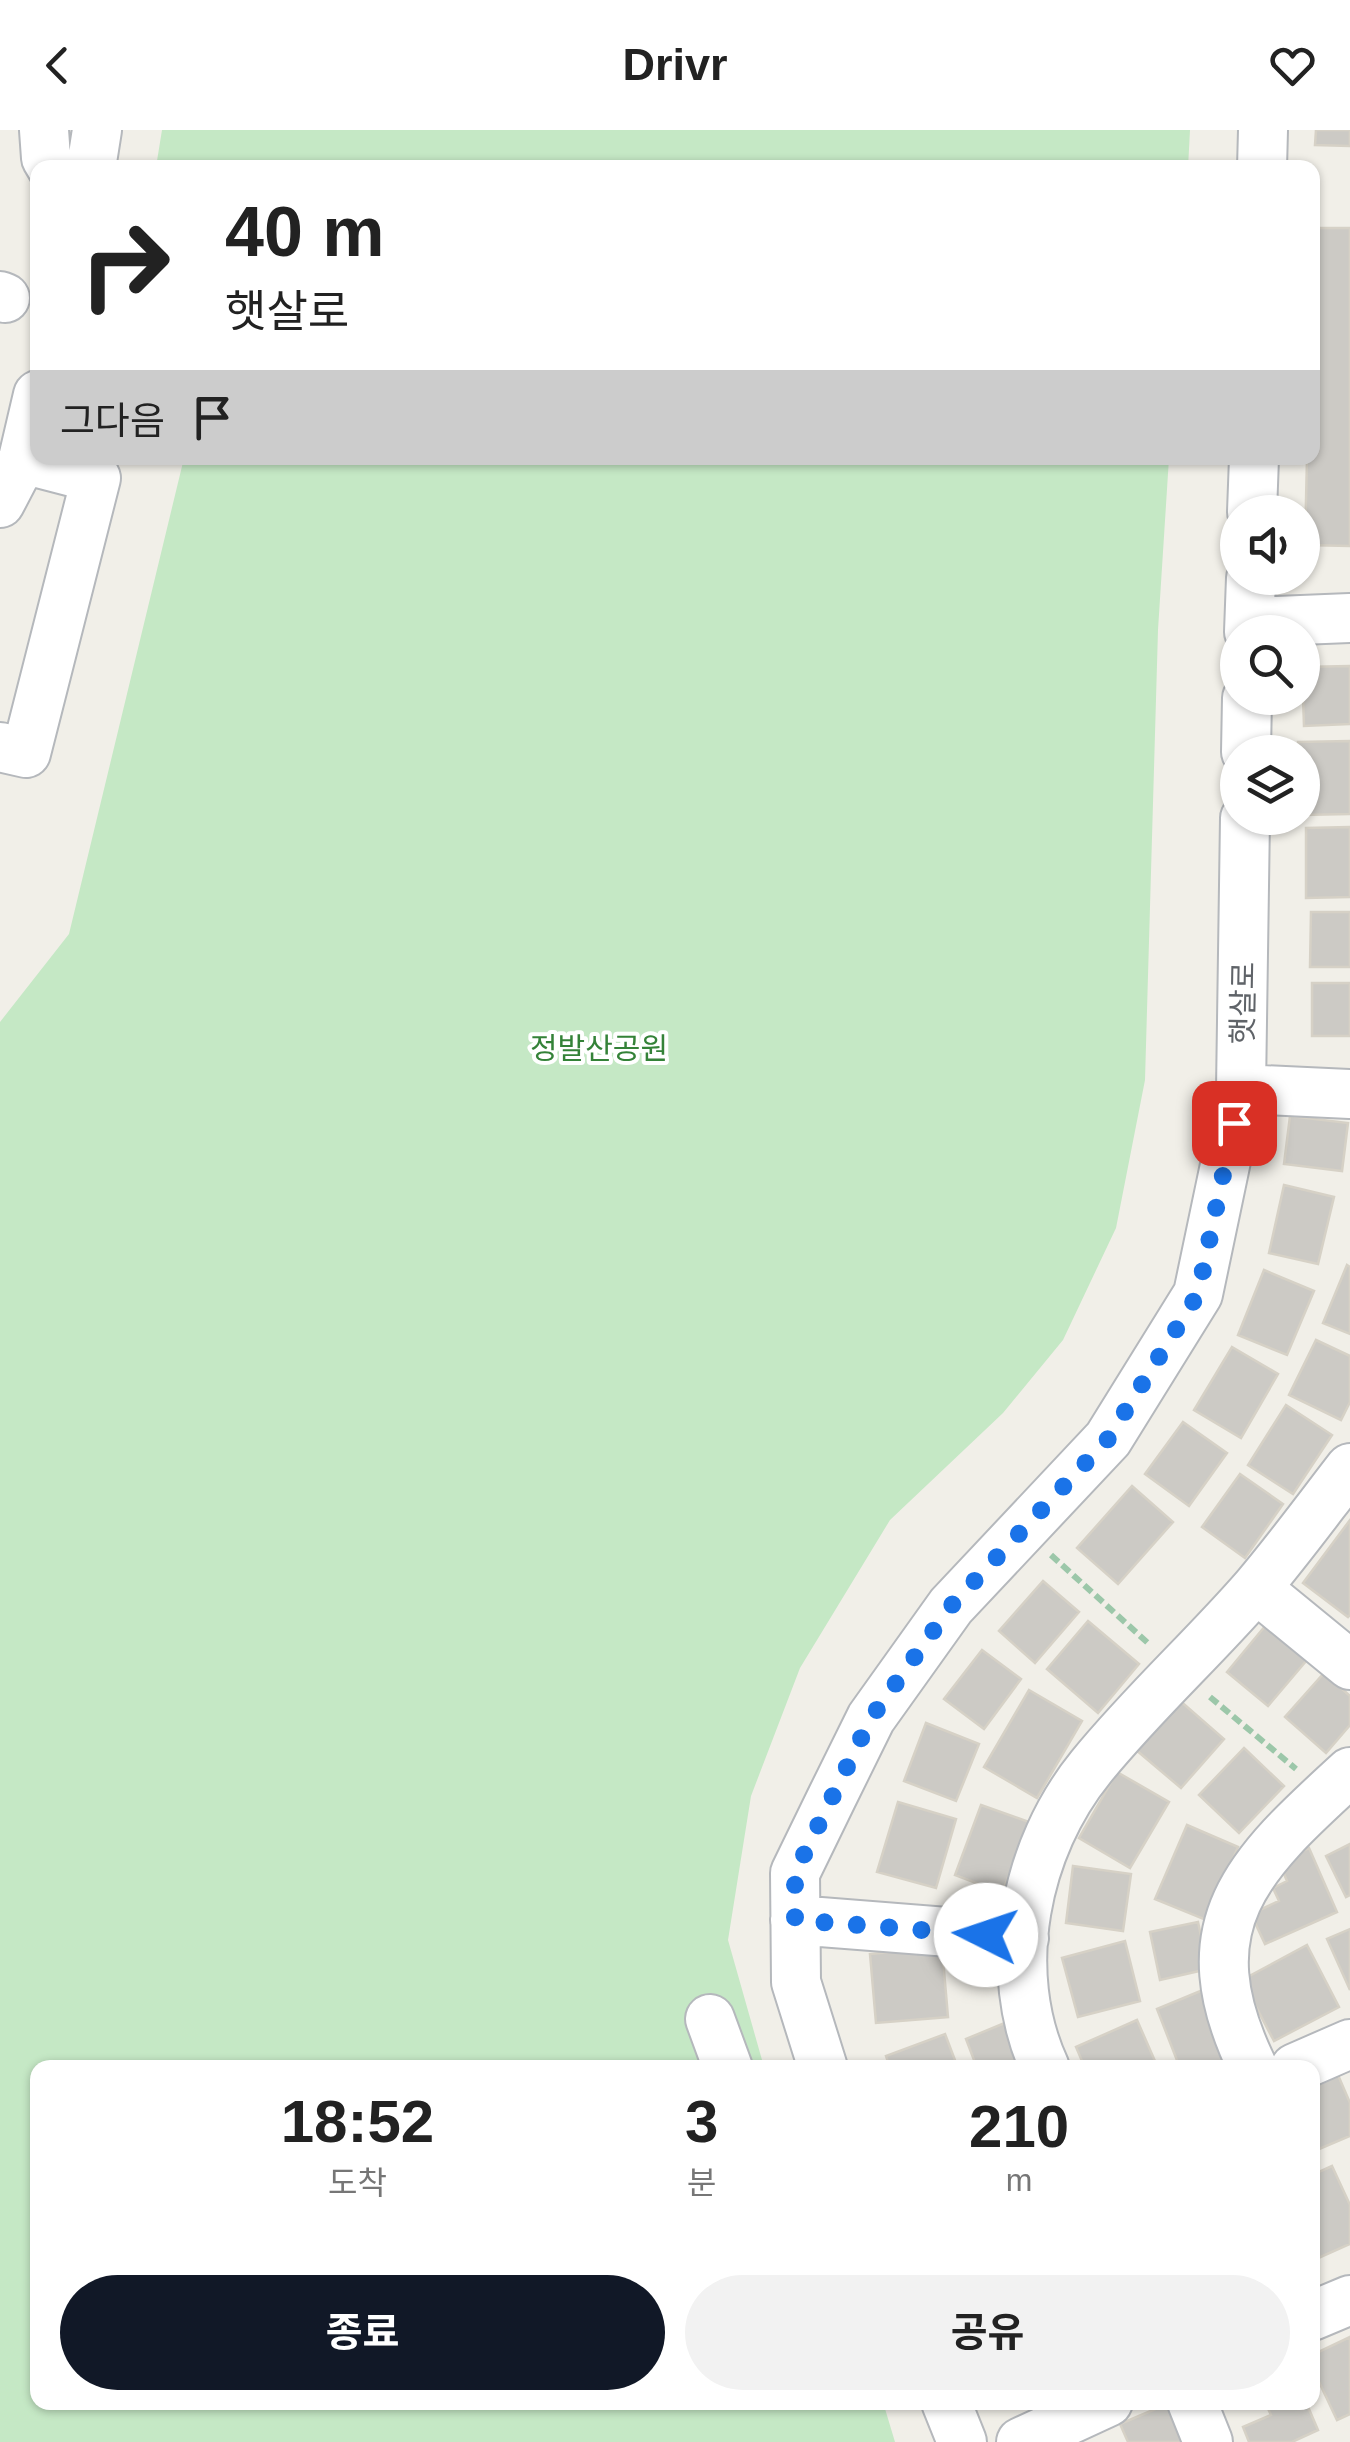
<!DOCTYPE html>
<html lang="ko">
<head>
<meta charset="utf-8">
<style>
	:root { --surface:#fff; --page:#f2f2f2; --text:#222; --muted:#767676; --accent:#111827 }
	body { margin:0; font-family:Helvetica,"Noto Sans KR",sans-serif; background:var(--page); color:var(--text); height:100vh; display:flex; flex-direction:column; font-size:38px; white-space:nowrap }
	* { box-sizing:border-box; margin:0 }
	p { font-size:32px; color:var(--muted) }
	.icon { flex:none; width:55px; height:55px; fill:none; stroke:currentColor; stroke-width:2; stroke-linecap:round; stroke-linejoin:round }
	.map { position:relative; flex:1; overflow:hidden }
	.details { position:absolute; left:30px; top:1930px; width:1290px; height:350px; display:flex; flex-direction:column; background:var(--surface); border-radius:20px; box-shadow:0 2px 8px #0004 }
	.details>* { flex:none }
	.top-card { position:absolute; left:30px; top:30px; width:1290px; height:305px; border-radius:20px; box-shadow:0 2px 8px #0004; background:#fff; color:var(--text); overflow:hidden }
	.tools { position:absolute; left:1220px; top:365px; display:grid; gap:20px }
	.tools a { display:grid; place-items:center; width:100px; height:100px; border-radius:50%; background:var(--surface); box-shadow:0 2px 8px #0004; font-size:50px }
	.pin { position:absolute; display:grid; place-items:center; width:85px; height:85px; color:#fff; margin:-42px; border-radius:20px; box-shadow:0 5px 15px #0006 }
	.me { position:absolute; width:110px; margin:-55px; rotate:274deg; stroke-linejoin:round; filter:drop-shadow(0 0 8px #0008) }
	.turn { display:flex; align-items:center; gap:35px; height:210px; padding:0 30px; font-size:45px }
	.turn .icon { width:130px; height:130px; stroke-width:2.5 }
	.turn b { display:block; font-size:70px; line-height:85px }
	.then { display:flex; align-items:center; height:95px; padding:0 30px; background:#0003; gap:20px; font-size:38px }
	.eta { display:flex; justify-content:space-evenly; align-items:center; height:170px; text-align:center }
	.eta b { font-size:60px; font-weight:700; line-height:70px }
	.action { display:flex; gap:20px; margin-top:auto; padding:20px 30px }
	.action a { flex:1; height:115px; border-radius:60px; background:var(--accent); color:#fff; font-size:40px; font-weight:700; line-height:115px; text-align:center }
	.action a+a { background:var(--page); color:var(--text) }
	header { display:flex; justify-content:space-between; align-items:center; height:130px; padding:0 30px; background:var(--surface); font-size:45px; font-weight:700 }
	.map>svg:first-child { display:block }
	.green { fill:#c5e8c5 }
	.building { fill:#cccac5; stroke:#d6d1c6; stroke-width:2.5 }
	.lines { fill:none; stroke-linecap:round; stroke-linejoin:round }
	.minor-casing { stroke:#b5b8bc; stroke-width:52 }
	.path { stroke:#9cc7a9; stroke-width:6; stroke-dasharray:10 5; stroke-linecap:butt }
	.minor { stroke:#fff; stroke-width:48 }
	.route { stroke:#1a73e8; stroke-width:18; stroke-dasharray:0 32.4 }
	.labels { text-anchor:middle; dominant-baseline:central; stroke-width:8; stroke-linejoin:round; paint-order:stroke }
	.street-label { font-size:30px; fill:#5f6368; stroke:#fff }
	.park-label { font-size:30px; fill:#348238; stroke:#fff }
</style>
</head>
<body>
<header><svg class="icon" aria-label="back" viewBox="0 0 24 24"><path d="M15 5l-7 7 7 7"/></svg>Drivr<svg class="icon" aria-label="heart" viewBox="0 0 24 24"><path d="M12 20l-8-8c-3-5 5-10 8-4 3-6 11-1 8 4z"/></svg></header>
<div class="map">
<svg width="1350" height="2312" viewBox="0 0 1350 2312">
	<rect width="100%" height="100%" fill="#f1efe8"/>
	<path class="green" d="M162,0H1190L1188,38L156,37Z
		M184,328H1169L1158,500L1145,950L1116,1098L1063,1210L1003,1283L890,1390L800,1538L751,1666L728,1810L764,1937L38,1938V2272H883L895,2312H0V892L69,804Z"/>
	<path class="building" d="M1316,0H1350V16L1315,15Z
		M1315,98H1350V416L1305,415L1307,328H1312Z
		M1350,536V594L1304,596L1302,537Z
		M1350,611V684L1302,685V622H1298V612Z
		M1350,697V767L1306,768V698Z
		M1311,782H1350V837H1310Z
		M1312,853H1350V906H1312Z
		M1290,986L1348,993L1342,1041L1284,1034Z
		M1284,1055L1334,1067L1318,1134L1269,1123Z
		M1347,1135L1350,1137V1204L1323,1193Z
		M1264,1140L1314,1161L1287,1225L1238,1205Z
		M1316,1210L1350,1226V1272L1341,1290L1289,1265Z
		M1232,1217L1278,1244L1241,1308L1194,1280Z
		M1286,1275L1332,1305L1293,1364L1248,1335Z
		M1183,1292L1227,1323L1189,1376L1145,1344Z
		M1240,1344L1283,1374L1245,1428L1202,1397Z
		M1132,1356L1173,1392L1118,1454L1077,1418Z
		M1350,1390V1485L1348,1487L1303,1453Z
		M1043,1451L1079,1482L1035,1533L999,1501Z
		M1088,1491L1139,1534L1098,1583L1047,1539Z
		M1266,1495L1307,1530L1268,1576L1227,1542Z
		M982,1520L1021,1549L984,1599L944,1569Z
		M1324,1543L1350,1566V1595L1326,1623L1285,1587Z
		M1029,1560L1082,1591L1037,1668L984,1637Z
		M1178,1569L1224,1609L1181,1658L1135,1619Z
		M926,1593L979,1614L956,1671L904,1651Z
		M1244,1618L1284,1656L1239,1703L1199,1665Z
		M1117,1642L1169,1672L1130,1738L1079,1708Z
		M898,1672L956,1689L936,1758L877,1742Z
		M981,1675L1029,1692L1002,1763L955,1745Z
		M1187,1695L1238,1717L1206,1790L1155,1769Z
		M1350,1714V1765L1346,1767L1326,1726Z
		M1309,1718L1337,1782L1265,1814L1251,1784L1279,1771L1273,1758L1287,1751L1279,1732Z
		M1073,1736L1131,1744L1123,1801L1066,1793Z
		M1198,1792L1208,1839L1160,1850L1150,1802Z
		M1350,1799V1860L1327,1809Z
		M1125,1811L1140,1871L1078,1887L1062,1828Z
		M1307,1815L1339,1877L1274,1911L1242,1850Z
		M942,1817L948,1887L876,1893L870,1824Z
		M1203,1860L1230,1928L1205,1938H1180L1157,1879Z
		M1012,1890L1030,1938H977L966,1909Z
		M1137,1890L1158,1938H1085L1076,1917Z
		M945,1904L958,1938H890L886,1926Z
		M1338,1945L1350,1973V2006L1312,2022V1956Z
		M1332,2036L1350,2075V2114L1316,2129L1312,2045Z
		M1350,2207V2284L1337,2290L1312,2237V2225Z
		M1172,2272L1190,2312H1128L1120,2294Z
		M1265,2272H1306L1318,2300L1292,2312H1249L1243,2297L1271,2285Z"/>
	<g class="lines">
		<g class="minor-casing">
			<path id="minor" d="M44,0L46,28L52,38
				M91,38L97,0
				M1262,38L1263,0
				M0,166L5,168
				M0,373L23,329L38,265
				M1252,382L1254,328
				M1250,492L1350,488
				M1249,502L1251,448
				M0,617L26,623L96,348L23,329
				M1246,622L1247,568
				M1241,959L1350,964
				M1256,1458L1350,1535
				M795,1790L1024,1808
				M710,1889L728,1938
				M823,1938L796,1852L795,1743L832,1667L871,1588L951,1476L1108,1309L1198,1164L1241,959L1245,688
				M1045,1938C1000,1841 1025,1718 1091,1637C1142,1574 1203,1519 1256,1458C1289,1419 1319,1378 1350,1338
				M1253,1938C1183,1795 1248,1735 1350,1642
				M1295,1938L1350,1914
				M1312,2186L1350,2170
				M946,2272L962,2312
				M1192,2272L1208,2312
				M1021,2312L1108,2272"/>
		</g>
		<path class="path" d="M1051,1425L1149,1514
			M1210,1567L1296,1639"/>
		<use href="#minor" class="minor"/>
	</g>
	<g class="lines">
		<path class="route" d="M986,1805L795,1790V1743L871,1588L951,1476L1108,1309L1198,1164L1234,993"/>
	</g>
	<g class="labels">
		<g class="street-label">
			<text transform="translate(1243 873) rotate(-89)">햇살로</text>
		</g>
		<g class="park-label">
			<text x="599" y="918">정발산공원</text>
		</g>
	</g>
</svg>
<div class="tools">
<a><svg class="icon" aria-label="sound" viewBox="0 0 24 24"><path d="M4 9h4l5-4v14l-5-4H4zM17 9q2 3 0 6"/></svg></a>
<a><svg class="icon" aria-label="search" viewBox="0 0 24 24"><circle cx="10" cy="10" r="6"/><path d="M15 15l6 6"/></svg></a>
<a><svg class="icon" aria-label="layers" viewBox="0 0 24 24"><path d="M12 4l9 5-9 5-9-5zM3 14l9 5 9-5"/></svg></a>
</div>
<div class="pin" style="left:1234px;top:993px;background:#d93025"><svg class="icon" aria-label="arrive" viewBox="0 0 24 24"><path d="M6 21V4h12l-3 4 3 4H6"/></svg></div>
<svg class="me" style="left:986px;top:1805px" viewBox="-20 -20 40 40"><circle r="19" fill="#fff"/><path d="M0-13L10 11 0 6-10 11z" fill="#1a73e8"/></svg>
<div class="top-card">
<div class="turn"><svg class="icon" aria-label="right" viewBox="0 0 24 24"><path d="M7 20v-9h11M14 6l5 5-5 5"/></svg><div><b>40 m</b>햇살로</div></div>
<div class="then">그다음<svg class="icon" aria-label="arrive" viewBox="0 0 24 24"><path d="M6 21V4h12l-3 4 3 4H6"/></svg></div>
</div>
<section class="details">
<div class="eta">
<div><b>18:52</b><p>도착</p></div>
<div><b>3</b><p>분</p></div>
<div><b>210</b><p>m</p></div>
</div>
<div class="action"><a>종료</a><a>공유</a></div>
</section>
</div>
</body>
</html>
